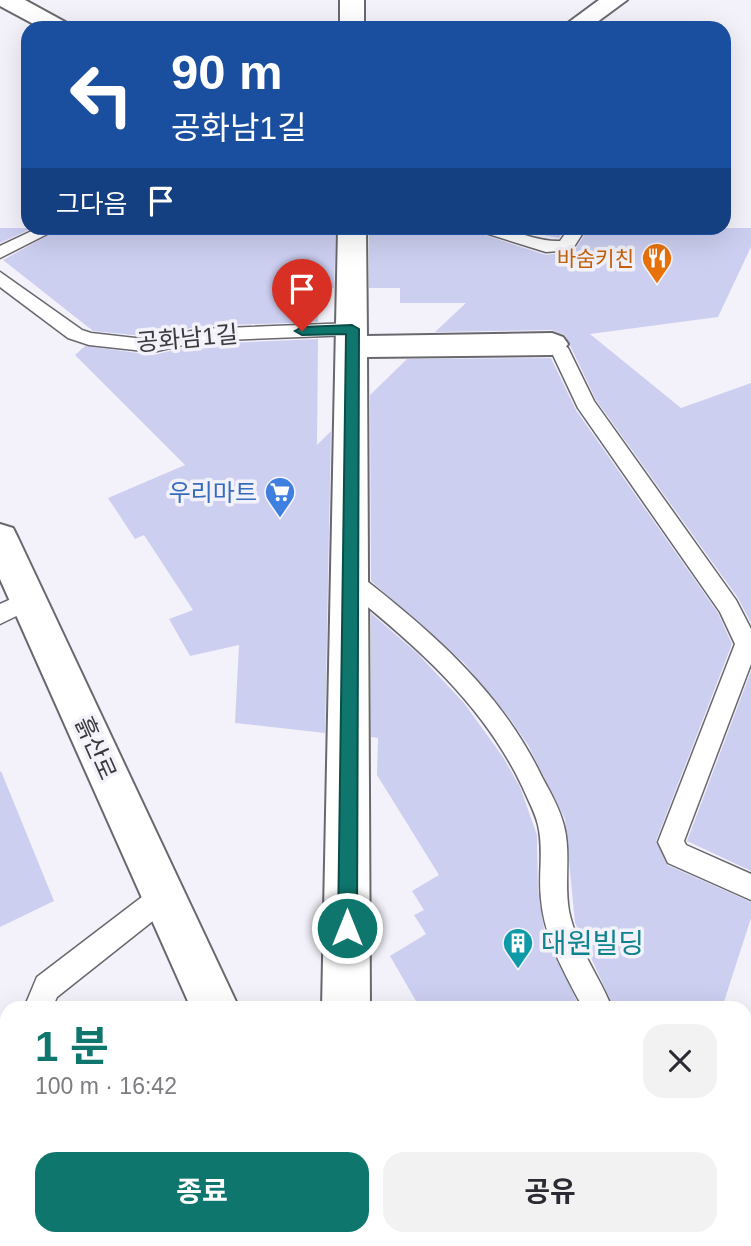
<!DOCTYPE html>
<html lang="ko">
<head>
<meta charset="utf-8">
<style>
	:root { --surface:#fff; --page:#f2f2f3; --text:#2b2b33; --muted:#7c7c81; --accent:#0f766e }
	body { margin:0; font-family:Helvetica,"Noto Sans KR",sans-serif; background:var(--page); color:var(--text); height:100vh; display:flex; flex-direction:column; font-size:26px; white-space:nowrap }
	* { box-sizing:border-box; margin:0 }
	p { font-size:23px; color:var(--muted) }
	.icon { flex:none; width:38px; height:38px; fill:none; stroke:currentColor; stroke-width:2; stroke-linecap:round; stroke-linejoin:round }
	.map { position:relative; flex:1; overflow:hidden }
	.drawer { position:absolute; left:0px; top:1001px; width:752px; height:245px; display:flex; flex-direction:column; background:var(--surface); border-radius:21px 21px 0 0; box-shadow:0 7px 28px #0002 }
	.drawer>* { flex:none }
	.top-card { position:absolute; left:21px; top:21px; width:710px; height:214px; border-radius:21px; box-shadow:0 7px 28px #0002; background:#1a4fa0; color:#fff; overflow:hidden }
	.pin { position:absolute; display:grid; place-items:center; width:60px; height:60px; color:#fff; margin:-72px -30px; border-radius:50% 50% 50% 0; rotate:-45deg; box-shadow:0 0 7px #0007 }
	.pin .icon { rotate:45deg }
	.me { position:absolute; width:77px; margin:-38px; rotate:0deg; stroke-linejoin:round; filter:drop-shadow(0 0 5px #0008) }
	.turn { display:flex; align-items:center; gap:24px; height:147px; padding:0 35px; font-size:32px }
	.turn .icon { width:91px; height:91px; stroke-width:2.5 }
	.turn b { display:block; font-size:49px; line-height:60px }
	.then { display:flex; align-items:center; height:66px; padding:0 35px; background:#0003; gap:14px; font-size:26px }
	.round { display:grid; place-items:center; flex:none; width:74px; height:74px; border-radius:21px; background:var(--page) }
	.summary { display:flex; align-items:center; justify-content:space-between; height:119px; padding:0 35px }
	h1 { font-size:42px; font-weight:700; line-height:52px; color:var(--accent) }
	.button { display:flex; gap:14px; margin-top:auto; padding:14px 35px }
	.button a { flex:1; height:80px; border-radius:21px; background:var(--accent); color:#fff; font-size:28px; font-weight:700; line-height:80px; text-align:center }
	.button a+a { background:var(--page); color:var(--text) }
	.map>svg:first-child { display:block }
	.green { fill:#a3ebbf }
	.building { fill:#cdcff1 }
	.lines { fill:none; stroke-linecap:round; stroke-linejoin:round }
	.lane-casing { stroke:#69686f; stroke-width:3 }
	.street-casing { stroke:#69686f; stroke-width:4 }
	.secondary-casing { stroke:#69686f; stroke-width:4 }
	.lane { fill:#fff; fill-rule:evenodd }
	.street { fill:#fff; fill-rule:evenodd }
	.secondary { fill:#fff; fill-rule:evenodd }
	.route { fill:#0f766e; stroke:#0a4d48; stroke-width:2 }
	.labels { text-anchor:middle; dominant-baseline:central; stroke-width:7; stroke-linejoin:round; paint-order:stroke }
	.far-food-label { font-size:21px; fill:#c56008; stroke:#f3f2fa; text-anchor:end }
	.street-label { font-size:24px; fill:#3b3b3e; stroke:#f3f2fa }
	.shop-label { font-size:24px; fill:#366cbe; stroke:#f3f2fa; text-anchor:end }
	.near-culture-label { font-size:28px; fill:#0d838f; stroke:#f3f2fa; text-anchor:start }
</style>
</head>
<body>
<div class="map">
<svg width="751" height="1246" viewBox="0 0 751 1246">
	<rect width="100%" height="100%" fill="#f3f2fa"/>
	<path class="green" d="M746,1227L751,1246H493L490,1239H746Z"/>
	<path class="building" d="M0,228H33L0,243Z
		M61,228H336L334,288H318V322L200,326L153,337L93,331L3,260Z
		M369,228H477L481,234L546,255L574,251L589,228H751V247L718,317L590,334L681,408L751,383V623L738,598L596,400L565,335L552,330L435,332L466,303H400V288H369Z
		M506,228H566L559,238Z
		M318,339L317,445L331,431L325,733L235,723L239,645L190,656L169,619L193,610L144,535L135,539L108,498L185,465L75,355L85,346L153,355L200,344Z
		M551,358L576,410L718,613L732,644L656,841L667,865L751,902V918L722,1008H614L575,923L565,819L528,745L508,716L464,663L371,581L370,395L407,359Z
		M371,613L418,654L464,703L503,757L520,787L537,835L538,890L544,929L580,1008H420L390,956L426,934L414,915L424,910L412,891L439,875L377,775L378,738L371,737Z
		M751,671V871L687,841Z
		M1,771L54,901L0,927V772Z"/>
	<g class="lines">
		<g class="lane-casing">
			<path id="lane" d="M38,228H59L0,258V246Z
				M479,228C508,225 532,242 560,241L569,228H586L572,250L546,252L482,232Z
				M0,272L82,330L91,333L153,340L200,329L352,323L361,329L352,335L200,341L153,352L89,345L68,338L0,287Z
				M552,338L568,348L594,401L736,600L751,629V664L684,841L686,845L751,874V900L668,863L658,842L735,644L720,612L578,408L553,355L543,344Z
				M350,571L358,574C432,632 501,691 542,777C550,792 560,809 564,826C571,853 564,883 569,911C576,946 599,975 612,1008H583C565,974 544,938 541,899C538,875 544,850 538,825C535,812 527,798 522,786C482,702 413,643 342,586L339,580L342,574Z
				M29,591L37,594L40,600L37,606L0,624V604Z
				M164,883L173,887L177,896L173,905L57,997L52,1008H24L37,977L155,887Z
				M7,1080V1112L0,1115V1083Z
				M746,1177L751,1179V1215L746,1212Z"/>
		</g>
		<g class="street-casing">
			<path id="street" d="M0,0H25L67,23L71,28H41L0,6Z
				M340,0H364V28H340Z
				M599,0H627L589,28H561Z
				M338,228H366L367,336L552,333L563,337L568,344L563,351L552,355L367,357L370,1008H322Z"/>
		</g>
		<g class="secondary-casing">
			<path id="secondary" d="M0,524L13,528L18,538L239,1008H191L0,579Z
				M293,1239H347L350,1246H296Z"/>
		</g>
		<use href="#lane" class="lane"/>
		<use href="#street" class="street"/>
		<use href="#secondary" class="secondary"/>
	</g>
	<path class="route" d="M352,325L359,329L357,928L354,934L347,937L340,934L338,928L346,334L302,335L295,331L302,327Z"/>
	<defs>
		<g id="restaurant-pin" transform="scale(1.575)"><path d="M0 17L-7.5 6A9.5 9.5 0 1 1 7.5 6Z" fill="#e8710a" stroke="#f3f2fa"/><path d="M-5-6h1v4h1v-4h1v4h1v-4h1v5L-1.5 .5V6h-2V.5L-5-1ZM5-6V6H3V1.5H1.5Q1.5-4 5-6Z" fill="#fff"/></g>
		<g id="supermarket-pin" transform="scale(1.575)"><path d="M0 17L-7.5 6A9.5 9.5 0 1 1 7.5 6Z" fill="#3f7fe0" stroke="#f3f2fa"/><path d="M-6-5.5h2.5l.6 2H6L4.5 2H-2.5L-4.4-4H-6ZM-1.5 3.2a1.3 1.3 0 1 0 .1 0ZM3 3.2a1.3 1.3 0 1 0 .1 0Z" fill="#fff"/></g>
		<g id="building-pin" transform="scale(1.575)"><path d="M0 17L-7.5 6A9.5 9.5 0 1 1 7.5 6Z" fill="#0f9aa8" stroke="#f3f2fa"/><path d="M-4-6H4V6H1V3H-1V6H-4ZM-2.5-4.3h1.7v1.8h-1.7ZM.8-4.3h1.7v1.8H.8ZM-2.5-1h1.7V.8h-1.7ZM.8-1h1.7V.8H.8Z" fill="#fff"/></g>
	</defs>
	<g fill-rule="evenodd">
		<use href="#restaurant-pin" x="657" y="258"/>
		<use href="#supermarket-pin" x="280" y="492"/>
		<use href="#building-pin" x="518" y="943"/>
	</g>
	<g class="labels">
		<g class="far-food-label">
			<text x="634" y="258">바숨키친</text>
		</g>
		<g class="street-label">
			<text transform="translate(187 338) rotate(-5)">공화남1길</text>
			<text transform="translate(96 748) rotate(66)">흙산로</text>
		</g>
		<g class="shop-label">
			<text x="257" y="492">우리마트</text>
		</g>
		<g class="near-culture-label">
			<text x="541" y="943">대원빌딩</text>
		</g>
	</g>
</svg>
<div class="pin" style="left:302px;top:331px;background:#d93025"><svg class="icon" aria-label="arrive" viewBox="0 0 24 24"><path d="M6 21V4h12l-3 4 3 4H6"/></svg></div>
<svg class="me" style="left:347px;top:928px" viewBox="-20 -20 40 40"><circle r="17" fill="#0f766e" stroke="#fff" stroke-width="3"/><path d="M0-11L8 9 0 5-8 9z" fill="#fff"/></svg>
<div class="top-card">
<div class="turn"><svg class="icon" aria-label="left" viewBox="0 0 24 24"><path d="M17 20v-9H6M10 6l-5 5 5 5"/></svg><div><b>90 m</b>공화남1길</div></div>
<div class="then">그다음<svg class="icon" aria-label="arrive" viewBox="0 0 24 24"><path d="M6 21V4h12l-3 4 3 4H6"/></svg></div>
</div>
<section class="drawer">
<div class="summary"><div><h1>1 분</h1><p>100 m · 16:42</p></div><a class="round"><svg class="icon" aria-label="close" viewBox="0 0 24 24"><path d="M6 6l12 12M18 6L6 18"/></svg></a></div>
<div class="button"><a>종료</a><a>공유</a></div>
</section>
</div>
</body>
</html>
